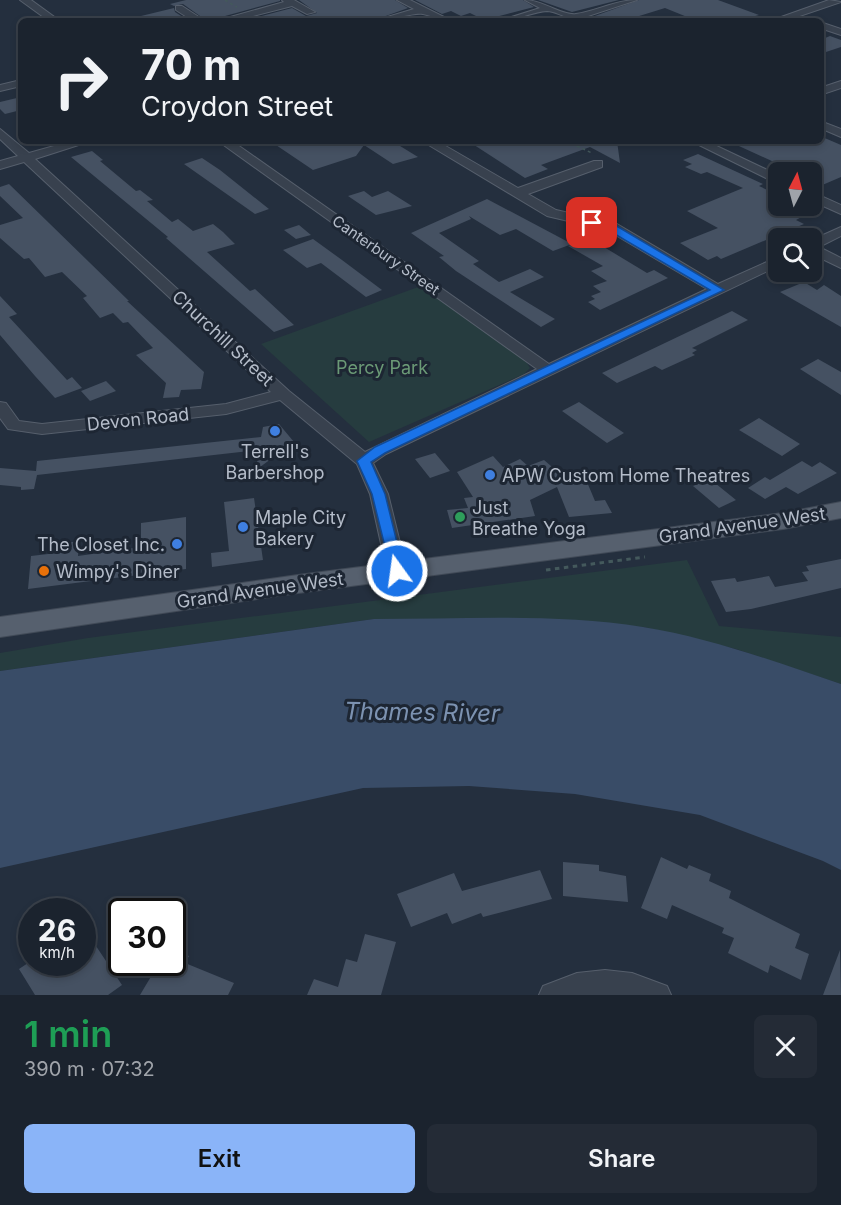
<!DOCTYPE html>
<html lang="en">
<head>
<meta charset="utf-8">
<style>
	:root { --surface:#1b232e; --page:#242b36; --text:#f1f3f6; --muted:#a0a4aa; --line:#39404a; --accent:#8ab4f8 }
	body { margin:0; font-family:Inter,sans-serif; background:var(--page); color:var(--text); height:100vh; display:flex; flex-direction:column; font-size:22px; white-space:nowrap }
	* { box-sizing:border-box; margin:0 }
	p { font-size:20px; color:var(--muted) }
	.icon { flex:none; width:33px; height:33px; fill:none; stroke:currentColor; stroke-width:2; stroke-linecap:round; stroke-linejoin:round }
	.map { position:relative; height:995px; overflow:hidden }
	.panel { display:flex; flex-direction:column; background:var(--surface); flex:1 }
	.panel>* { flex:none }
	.banner { position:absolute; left:18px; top:18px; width:806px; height:126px; border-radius:9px; box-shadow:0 3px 9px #0003,0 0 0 2px var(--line); background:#1b232e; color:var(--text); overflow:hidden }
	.needle { width:39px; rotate:6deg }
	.tools { position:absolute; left:768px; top:162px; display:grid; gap:12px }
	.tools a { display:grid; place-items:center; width:54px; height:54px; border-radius:9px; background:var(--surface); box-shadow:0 3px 9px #0003,0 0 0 2px var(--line); font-size:30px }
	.speed { position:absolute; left:18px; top:898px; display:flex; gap:12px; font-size:30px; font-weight:700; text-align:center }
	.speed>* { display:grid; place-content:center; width:78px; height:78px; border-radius:50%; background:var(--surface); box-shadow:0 3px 9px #0003,0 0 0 2px var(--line); line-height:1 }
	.speed small { font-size:15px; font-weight:400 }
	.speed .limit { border:3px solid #111; border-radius:9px; background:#fff; color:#111 }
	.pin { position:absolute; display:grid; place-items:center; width:51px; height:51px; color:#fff; margin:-26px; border-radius:12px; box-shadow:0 3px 9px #0006 }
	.me { position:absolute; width:66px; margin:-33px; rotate:346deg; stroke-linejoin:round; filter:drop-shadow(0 0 4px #0008) }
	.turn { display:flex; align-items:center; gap:21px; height:126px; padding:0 24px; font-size:27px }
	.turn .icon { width:78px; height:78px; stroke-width:2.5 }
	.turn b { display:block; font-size:42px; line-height:51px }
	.round { display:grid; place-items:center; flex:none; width:63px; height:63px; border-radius:9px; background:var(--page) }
	.overview { display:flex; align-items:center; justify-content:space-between; height:102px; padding:0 24px }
	h1 { font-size:36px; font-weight:600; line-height:45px; color:#1e9e55 }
	.cta { display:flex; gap:12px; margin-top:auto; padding:12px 24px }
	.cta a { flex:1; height:69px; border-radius:9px; background:var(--accent); color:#111; font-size:24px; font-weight:600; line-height:69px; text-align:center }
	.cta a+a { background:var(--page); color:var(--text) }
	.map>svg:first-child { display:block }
	.green { fill:#263c3f }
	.water { fill:#394c67 }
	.building { fill:#455162 }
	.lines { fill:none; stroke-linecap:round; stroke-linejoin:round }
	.minor-casing { stroke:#565f6c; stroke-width:2 }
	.major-casing { stroke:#414a57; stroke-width:2 }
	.path-far1 { stroke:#44595c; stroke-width:1.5; stroke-dasharray:3 3; stroke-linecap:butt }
	.path { stroke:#44595c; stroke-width:3; stroke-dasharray:4.5 4.5; stroke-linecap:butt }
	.minor { fill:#38414e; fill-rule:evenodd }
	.major { fill:#56606e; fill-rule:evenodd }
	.route { fill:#1a73e8; stroke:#114b97; stroke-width:1.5 }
	.shop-dot { fill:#3f7fe0; stroke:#1d2633; stroke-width:2 }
	.leisure-dot { fill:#2e9e5b; stroke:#1d2633; stroke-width:2 }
	.food-dot { fill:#e8710a; stroke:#1d2633; stroke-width:2 }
	.labels { text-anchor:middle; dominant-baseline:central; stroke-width:6; stroke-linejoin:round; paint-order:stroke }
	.far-street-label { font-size:15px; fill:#b4bcc9; stroke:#1d2633 }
	.street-label { font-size:18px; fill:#b4bcc9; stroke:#1d2633 }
	.park-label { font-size:18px; fill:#6b9a76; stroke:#1d2633 }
	.poi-label { font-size:18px; fill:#b4bcc9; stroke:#1d2633; text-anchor:start }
	.near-water-label { font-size:24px; font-style:italic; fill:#7c92b1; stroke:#1d2633 }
</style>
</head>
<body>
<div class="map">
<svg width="841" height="995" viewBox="0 0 841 995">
	<rect width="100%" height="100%" fill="#242f3e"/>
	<path class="green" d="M421,286L523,357L530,368L524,374L369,442L261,344Z
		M687,560L719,626L841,637V684L736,649L644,627L374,619L0,671V653L88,638Z"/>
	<path class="water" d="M374,619C463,619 555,613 643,627C711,638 776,662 841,684V870L823,861L700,815L575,794L469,786L363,788L0,868V671Z"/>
	<path class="building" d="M186,0H280V1L207,21L183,4L174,6L170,4Z
		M299,0H395L408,8L372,21H362L361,16L339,21H242L292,8L306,16L317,13Z
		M415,0H523L534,7L484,20L470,13L461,16L451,11L442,14Z
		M538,0H619L572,12Z
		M639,0H718L759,15L737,21H697L665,8L623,21H601L592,17Z
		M174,8L175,12L189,21H142L141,16Z
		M830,36L841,40V47L820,54V40Z
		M21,97V110L5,114L0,109V102Z
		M820,136L841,145V177L820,186L812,182V172H796L728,141H820Z
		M270,141H392L418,157L393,164L364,145L356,156L313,170Z
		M468,141H617L620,163L590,147L541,165L548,169L525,178Z
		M92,151L103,160L100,161L136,191L140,190L153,200L147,201L172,222L178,219L193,231L213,224L223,232L235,244L207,252L250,291L255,289L294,325L274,332L166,238L168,237L71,157Z
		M698,154L763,184L759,186L778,195V206H788L807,214L796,220L804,224L721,259L717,256L708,260L680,243L718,228L687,211L743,188L707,172L701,174L685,167L692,164L683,160Z
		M202,158L220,170L269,209L255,214L184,164Z
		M9,184L129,301H127L204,372L201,389L181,390L179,397L163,398L166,383L136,355L153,348L128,322L123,323L113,313L100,318L83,298L87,296L62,272L45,277L29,258L24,259L0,238V225L23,218L0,196V187Z
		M364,191L372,197L388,191L412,206L376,215L348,196Z
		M487,199L572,244L553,251L516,229L500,235L469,216L471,219L439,233L479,261L473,264L499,282L530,269L544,277L510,292L555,319L541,327L456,271L439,257L444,256L411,233Z
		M299,225L311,235L296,239L284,230Z
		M589,238L647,273L654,270L668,278L600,310L588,302L595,299L591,296L601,292L593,286L607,281L591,271L603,266L568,246Z
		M313,239L342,260L382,290L366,297L321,263L307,268L283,250Z
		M804,282L817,290L824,285L841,296V327L780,292Z
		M0,296L17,314L9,317L67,380L72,377L82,388L55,398L35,376L0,335Z
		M732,311L748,320L692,348L697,350L692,353L695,355L662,370L655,366L617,383L602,373Z
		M818,359L841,372V395L800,369Z
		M106,381L116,391L90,401L81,391Z
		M579,402L624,433L607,443L562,411Z
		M759,418L781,432L800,444L782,456L739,430Z
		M279,424L294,442L256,470L259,450L37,475L34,489L21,490V487L0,485V468L36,471L37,461L261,437L263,427Z
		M435,453L450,471L430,478L415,459Z
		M493,456L503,467L520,459L528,466L544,460L572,484L587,482L595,501L605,500L612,513L569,517L557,487L530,500L535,516L452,528L447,510L468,508L464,498L473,497L457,472Z
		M802,461L812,467L820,462L837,473L798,494L786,487L765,499L748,488L765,477L770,480Z
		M710,479L736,500L719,508L693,486Z
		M254,498L263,560L212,567L211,553L229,551L224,502Z
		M186,517V569L28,589L31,556L65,552V543L79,541L78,556L141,547V523Z
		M841,559V588L751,609L726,612L711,581L735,578L737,582L769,576L775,587L808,581L802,572L809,571L806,566Z
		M661,857L687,869L689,865L711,874L709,881L731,891L729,898L800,934L795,948L809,954L801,980L770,965L768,973L728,953L734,938L722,933L724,928L672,905L667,919L641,908Z
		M563,862L599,865V871L626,876L628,902L563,896Z
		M540,870L552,899L483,917L481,913L452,924L447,913L411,927L397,894L454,873L462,891Z
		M82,925L122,985L108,995H35L19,969L28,963H82Z
		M365,934L396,942L381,995H307L314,979L338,987L346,959L357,962Z
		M172,949L189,956L185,963L234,983L228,995H140L159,963H172Z
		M840,950L841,995H823Z"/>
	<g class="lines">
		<g class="minor-casing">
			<path id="minor" d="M20,0H31L60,21H49Z
				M282,0H294L315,12L307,14L292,6L233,21H216L284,2Z
				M397,0H410L452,21C440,21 434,16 423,14C415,12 387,21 374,21L414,9Z
				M525,0C542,0 563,16 576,14C597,11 615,0 637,0L582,18L585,21C569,21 557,11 547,11C531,12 516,21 499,21L540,8Z
				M829,0L841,2L785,21H770Z
				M176,6H182L205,21H193L176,10Z
				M820,22L841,29V35L820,28Z
				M21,80V86L0,91V85Z
				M841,81V88L820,95V88Z
				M820,121L841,129V137L820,128Z
				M0,129L29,153L72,141H91L35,159L289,391L365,452L537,369L218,141H232L549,364L707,289L607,230L547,216L422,141H437L518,188L594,161H602V167L528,194L556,210L617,224L718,284L778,257V266L386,454L373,463L388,494L407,571L404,576H390L387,571L370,494L357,464L280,400L226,414L42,434L8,429L0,418V402L6,403L19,421L42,424L226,404L271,392L24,162L0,169V161L18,156L0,139Z
				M691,141H706L778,175V184Z
				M812,192L841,205V214L812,201Z
				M841,227V236L819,247L841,258V268L812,254V240Z
				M605,970L632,973L667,986L671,995H539L543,986L577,973Z"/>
		</g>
		<g class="major-casing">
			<path id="major" d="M841,502V518L783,529L298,593L0,637V617L298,575L783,513Z"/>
		</g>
		<path class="path-far1" d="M225,0L237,7
			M566,141L592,153
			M576,146L585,141"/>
		<path class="path" d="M546,570L645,557"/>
		<use href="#minor" class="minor"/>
		<use href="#major" class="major"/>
	</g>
	<path class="route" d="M588,220L615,225L724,290L385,453L371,462L385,494L404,571L402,575H392L372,494L357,461L375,447L710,290L608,230L588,225Z"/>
	<g class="shop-dot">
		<circle cx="275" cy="431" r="6"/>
		<circle cx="490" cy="475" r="6"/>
		<circle cx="243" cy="527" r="6"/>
		<circle cx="177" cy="544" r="6"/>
	</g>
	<circle class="leisure-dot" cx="460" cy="517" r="6"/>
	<circle class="food-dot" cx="44" cy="571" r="6"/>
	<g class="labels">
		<g class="far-street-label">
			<text transform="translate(386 255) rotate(35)">Canterbury Street</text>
		</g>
		<g class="street-label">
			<text transform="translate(223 338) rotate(43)">Churchill Street</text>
			<text transform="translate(138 419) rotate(-6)">Devon Road</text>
			<text transform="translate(742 525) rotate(-8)">Grand Avenue West</text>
			<text transform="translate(260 590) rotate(-8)">Grand Avenue West</text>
		</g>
		<g class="park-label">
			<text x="382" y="367">Percy Park</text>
		</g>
		<g class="poi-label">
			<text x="275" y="451" text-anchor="middle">Terrell's<tspan x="275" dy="21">Barbershop</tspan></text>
			<text x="502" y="475">APW Custom Home Theatres</text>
			<text x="472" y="507">Just<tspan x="472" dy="21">Breathe Yoga</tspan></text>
			<text x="255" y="517">Maple City<tspan x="255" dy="21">Bakery</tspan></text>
			<text x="165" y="544" text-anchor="end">The Closet Inc.</text>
			<text x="56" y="571">Wimpy's Diner</text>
		</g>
		<g class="near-water-label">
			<text transform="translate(422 712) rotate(1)">Thames River</text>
		</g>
	</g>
</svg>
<div class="tools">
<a><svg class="needle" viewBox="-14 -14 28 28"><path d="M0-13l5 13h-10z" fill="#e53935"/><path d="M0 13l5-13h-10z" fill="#a0a4aa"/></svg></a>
<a><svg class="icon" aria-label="search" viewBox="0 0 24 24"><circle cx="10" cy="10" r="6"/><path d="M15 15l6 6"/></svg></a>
</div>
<div class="speed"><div>26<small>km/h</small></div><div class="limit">30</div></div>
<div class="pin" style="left:592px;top:223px;background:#d93025"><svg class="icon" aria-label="arrive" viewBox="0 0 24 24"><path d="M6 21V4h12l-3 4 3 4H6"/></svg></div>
<svg class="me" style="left:397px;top:571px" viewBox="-20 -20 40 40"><circle r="17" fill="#1a73e8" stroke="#fff" stroke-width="3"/><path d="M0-11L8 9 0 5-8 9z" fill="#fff"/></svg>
<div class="banner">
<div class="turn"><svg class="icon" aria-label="right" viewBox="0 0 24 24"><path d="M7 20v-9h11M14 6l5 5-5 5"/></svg><div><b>70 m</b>Croydon Street</div></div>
</div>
</div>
<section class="panel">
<div class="overview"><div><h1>1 min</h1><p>390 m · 07:32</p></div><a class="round"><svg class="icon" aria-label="close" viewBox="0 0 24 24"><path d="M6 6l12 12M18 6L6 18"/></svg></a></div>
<div class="cta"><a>Exit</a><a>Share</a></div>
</section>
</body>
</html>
